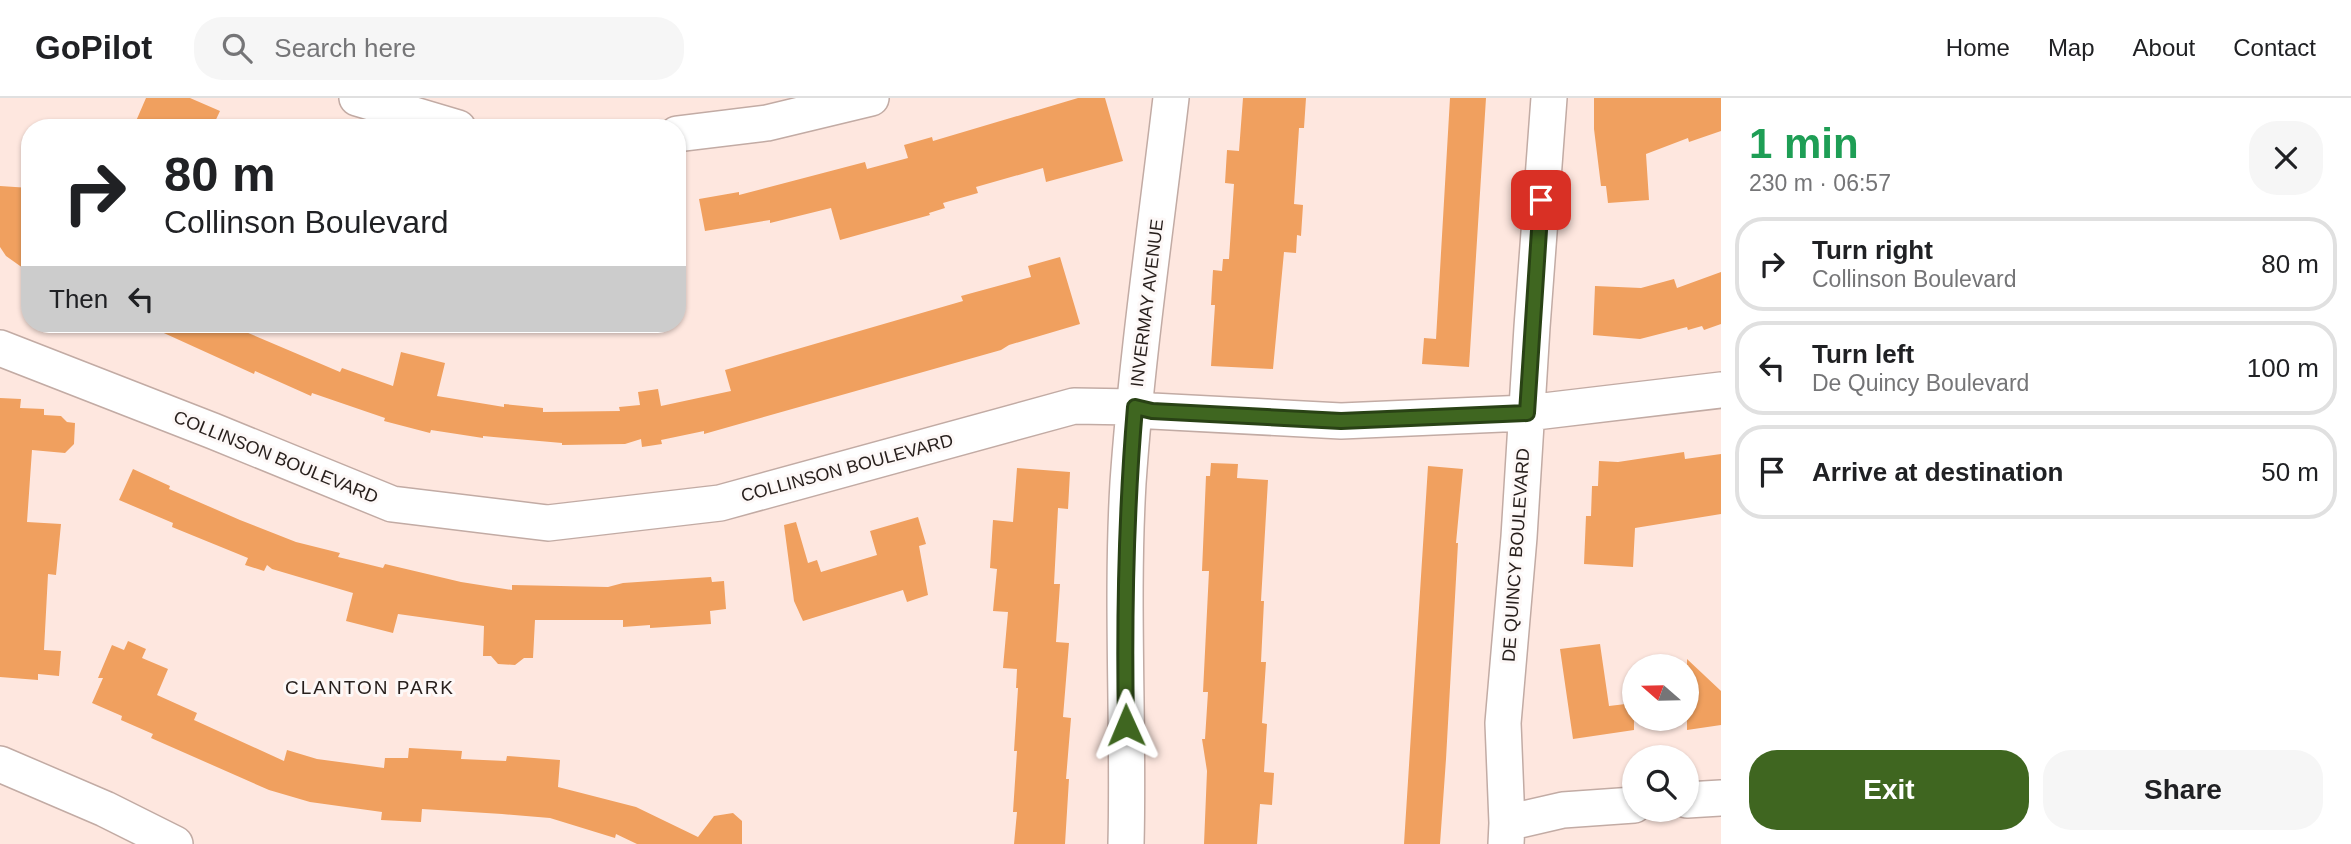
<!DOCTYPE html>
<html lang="en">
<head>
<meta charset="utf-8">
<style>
	:root { --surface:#fff; --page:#f6f6f6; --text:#202124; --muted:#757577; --line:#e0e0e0; --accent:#3f6620 }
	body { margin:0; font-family:Helvetica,sans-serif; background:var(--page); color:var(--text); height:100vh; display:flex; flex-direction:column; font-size:26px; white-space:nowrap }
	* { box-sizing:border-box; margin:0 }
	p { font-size:23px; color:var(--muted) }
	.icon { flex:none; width:38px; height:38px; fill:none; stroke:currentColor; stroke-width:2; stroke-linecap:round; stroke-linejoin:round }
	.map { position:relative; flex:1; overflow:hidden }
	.drawer { display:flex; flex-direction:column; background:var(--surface); width:630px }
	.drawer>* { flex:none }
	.banner { position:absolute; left:21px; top:21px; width:665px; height:214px; border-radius:28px; box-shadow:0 2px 5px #0004; background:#fff; color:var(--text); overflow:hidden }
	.needle { width:46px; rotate:290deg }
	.fabs { position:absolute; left:1622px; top:556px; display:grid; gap:14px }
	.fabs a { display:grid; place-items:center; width:77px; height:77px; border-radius:50%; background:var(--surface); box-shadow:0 2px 5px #0004; font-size:35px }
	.pin { position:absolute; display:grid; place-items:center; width:60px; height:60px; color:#fff; margin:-30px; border-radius:14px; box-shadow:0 4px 10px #0006 }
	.me { position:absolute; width:77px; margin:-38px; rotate:359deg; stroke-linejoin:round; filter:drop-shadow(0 0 5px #0008) }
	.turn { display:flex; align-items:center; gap:24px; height:147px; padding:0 28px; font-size:32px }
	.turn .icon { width:91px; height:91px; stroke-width:2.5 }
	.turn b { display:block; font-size:49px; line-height:60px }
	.then { display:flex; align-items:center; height:66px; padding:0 28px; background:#0003; gap:14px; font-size:26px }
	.round { display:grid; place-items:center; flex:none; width:74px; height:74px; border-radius:28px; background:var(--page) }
	.summary { display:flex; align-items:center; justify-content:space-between; height:119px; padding:0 28px }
	h1 { font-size:42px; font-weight:800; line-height:52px; color:#1e9e55 }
	.cta { display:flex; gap:14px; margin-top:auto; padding:14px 28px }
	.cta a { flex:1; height:80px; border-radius:28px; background:var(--accent); color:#fff; font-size:28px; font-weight:800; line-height:80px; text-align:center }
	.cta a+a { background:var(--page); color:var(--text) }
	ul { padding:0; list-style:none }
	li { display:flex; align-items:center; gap:21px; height:94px; margin:0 14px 10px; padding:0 14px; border:4px solid var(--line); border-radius:28px }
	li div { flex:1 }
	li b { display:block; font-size:26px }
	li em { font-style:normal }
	header { display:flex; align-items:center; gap:42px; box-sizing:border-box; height:98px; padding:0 35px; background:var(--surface); border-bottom:2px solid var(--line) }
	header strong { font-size:33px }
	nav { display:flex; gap:38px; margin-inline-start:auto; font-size:24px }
	.search { width:490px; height:63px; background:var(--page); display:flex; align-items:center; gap:18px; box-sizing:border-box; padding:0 24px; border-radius:28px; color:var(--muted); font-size:26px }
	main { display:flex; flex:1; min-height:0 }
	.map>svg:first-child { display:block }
	.building { fill:#f0a05f }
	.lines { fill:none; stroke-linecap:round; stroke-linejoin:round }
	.minor-casing { stroke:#c2aba4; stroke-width:38 }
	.minor { stroke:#fff; stroke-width:35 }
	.route-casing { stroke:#294215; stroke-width:18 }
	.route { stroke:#3f6620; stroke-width:12 }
	.labels { text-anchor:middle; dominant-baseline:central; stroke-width:6; stroke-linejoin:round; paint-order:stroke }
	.street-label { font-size:18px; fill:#271f1c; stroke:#fdf8f7 }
	.neighbourhood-label { font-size:19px; letter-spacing:2px; fill:#271f1c; stroke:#fdf8f7 }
</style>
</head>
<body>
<header>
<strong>GoPilot</strong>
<div class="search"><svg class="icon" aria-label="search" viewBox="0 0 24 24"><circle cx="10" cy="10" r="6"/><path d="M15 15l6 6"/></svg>Search here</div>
<nav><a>Home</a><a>Map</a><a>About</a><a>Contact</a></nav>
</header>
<main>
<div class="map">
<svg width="1721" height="746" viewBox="0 0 1721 746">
	<rect width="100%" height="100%" fill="#fee7df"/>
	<path class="building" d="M146,0H190L220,13L212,30H133Z
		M1078,0H1105L1123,63L1046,84L1043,70L976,89L978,95L943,105L945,110L929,115L930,117L840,142L831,110L770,125V122L705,133L699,101L739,94V97L865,64L867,71L908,60L904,47L932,39L933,43Z
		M1243,0H1306L1304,30H1299L1294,106L1303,107L1301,138L1297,137L1296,155L1284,154L1273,271L1211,268L1215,207H1211L1213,172L1222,173L1223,161H1229L1234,86L1225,85L1227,52L1239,53Z
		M1450,0H1486L1469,269L1422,266L1424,240L1436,241Z
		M1594,0H1721V33L1689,44L1688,40L1646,56L1649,102L1608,105L1606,88H1601L1594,31Z
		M0,88L30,90V175L6,158L0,149Z
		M1060,159L1080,226L1009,247L1001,252L704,336V333L661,342L662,346L642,349L641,341L625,346L562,347V345L483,338V340L431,332L430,335L384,323L385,320L312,295L311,298L255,273L254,276L144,226H227L340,274L342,270L393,288L401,254L445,265L437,298L504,309V306L543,310V314L620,313L619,309L640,307L638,294L658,291L661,308L731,293L725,272L963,203L961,198L1031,179L1028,168Z
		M1721,174V226L1704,232L1702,228L1688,232L1687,229L1640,241L1593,237L1595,188L1641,190L1674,181L1677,190Z
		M0,300L21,301L20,310L44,311V317L61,318L67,324L75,325L74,346L65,355L32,352L27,424L61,426L56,477L48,476L44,552L61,553L59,578L38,576V582L0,579Z
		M1684,354L1685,361L1721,356V416L1635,430L1633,469L1584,466L1586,418H1591L1592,388H1598L1599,363L1618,364Z
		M1211,365L1238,366L1237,380L1268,382L1261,503H1264L1261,564H1266L1262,625L1267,626L1264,674L1274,675L1272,707L1260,706L1257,746H1204L1207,673L1202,641H1205L1208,594H1203L1209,473H1202L1206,378H1210Z
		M1428,368L1463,371L1456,445H1458L1446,661L1440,746H1404Z
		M1017,370L1070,374L1068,411L1058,410L1054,486H1060L1056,544L1069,545L1063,619L1071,620L1066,681H1069L1065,746H1014L1017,714H1013L1017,653H1014L1018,590H1016L1017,571L1003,570L1008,514L993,513L997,471L990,470L993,422L1013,424Z
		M133,371L170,388L169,391L240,422L296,444L340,455L338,459L383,470L385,466L461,484L512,492V487L608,489L623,485L711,479L712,484L724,483L726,511L710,513L711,526L650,530V527L623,529V522H535L533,560H524L515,567L498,566L491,558H483L484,528L398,516L393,535L346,523L353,495L272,471L267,467L264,473L245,467L248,460L172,429L173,425L119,402Z
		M918,419L926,446L919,448L928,497L907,504L903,492L803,523L794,503L784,427L796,424L808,465L817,462L821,474L877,457L870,433Z
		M128,543L146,551L142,560L168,571L157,597L197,615L194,622L284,663L287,652L317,661L384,670L385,660H408L409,650L462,653L461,661L506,663L507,658L560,662L558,689L636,709L698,739L714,718L733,715L742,723V746H637L616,736L615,740L550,720L502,716L422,711L421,724L381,722L382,714L310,704L269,692L151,640L153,636L121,622L122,618L92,605L103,580H98L112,547L124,552Z
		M1600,546L1609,608L1634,605V632L1573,641L1560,551Z
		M1687,561L1721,593V627L1687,632Z"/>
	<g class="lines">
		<g class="minor-casing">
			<path id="minor" d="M357,0L458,30
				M677,36L767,25L871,0
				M0,250L213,333L392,406L548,425L720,405L1074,308L1135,309L1152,313L1341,323L1527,315L1721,292
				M0,666L105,711L175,746
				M1687,702L1721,700
				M1507,725L1563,712L1634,707
				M1126,746C1129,626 1121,505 1128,385C1137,256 1156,128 1171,0
				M1506,746L1507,725L1503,625L1519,439L1532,229L1549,0"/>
		</g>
		<use href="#minor" class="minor"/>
	</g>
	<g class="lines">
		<g class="route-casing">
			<path id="route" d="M1126,627C1124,521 1126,415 1135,309L1152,313L1341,323L1527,315L1541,102"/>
		</g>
		<use href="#route" class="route"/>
	</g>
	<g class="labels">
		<g class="street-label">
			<text transform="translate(1147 205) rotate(-83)">INVERMAY AVENUE</text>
			<text transform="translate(276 359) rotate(22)">COLLINSON BOULEVARD</text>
			<text transform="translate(847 370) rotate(-15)">COLLINSON BOULEVARD</text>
			<text transform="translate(1516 457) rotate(-86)">DE QUINCY BOULEVARD</text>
		</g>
		<g class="neighbourhood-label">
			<text x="370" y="589">CLANTON PARK</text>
		</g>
	</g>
</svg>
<div class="fabs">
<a><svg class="needle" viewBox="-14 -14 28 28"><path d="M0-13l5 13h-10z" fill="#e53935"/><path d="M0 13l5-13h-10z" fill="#757577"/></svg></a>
<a><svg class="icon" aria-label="search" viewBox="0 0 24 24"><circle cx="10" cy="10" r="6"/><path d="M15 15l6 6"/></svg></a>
</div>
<div class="pin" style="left:1541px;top:102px;background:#d93025"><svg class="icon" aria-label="arrive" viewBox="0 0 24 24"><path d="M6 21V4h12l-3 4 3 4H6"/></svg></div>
<svg class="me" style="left:1126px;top:627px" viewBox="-20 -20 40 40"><path d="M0-17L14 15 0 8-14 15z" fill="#3f6620" stroke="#fff" stroke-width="4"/></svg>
<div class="banner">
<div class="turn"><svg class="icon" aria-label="right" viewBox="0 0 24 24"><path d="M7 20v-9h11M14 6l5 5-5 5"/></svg><div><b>80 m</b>Collinson Boulevard</div></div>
<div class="then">Then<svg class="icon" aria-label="left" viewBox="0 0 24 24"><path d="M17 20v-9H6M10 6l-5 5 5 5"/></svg></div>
</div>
</div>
<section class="drawer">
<div class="summary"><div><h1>1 min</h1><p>230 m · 06:57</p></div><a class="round"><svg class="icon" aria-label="close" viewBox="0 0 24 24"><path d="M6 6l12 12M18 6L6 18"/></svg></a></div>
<ul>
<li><svg class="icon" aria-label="right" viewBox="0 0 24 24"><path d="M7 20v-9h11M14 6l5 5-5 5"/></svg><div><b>Turn right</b><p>Collinson Boulevard</p></div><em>80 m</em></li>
<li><svg class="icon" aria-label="left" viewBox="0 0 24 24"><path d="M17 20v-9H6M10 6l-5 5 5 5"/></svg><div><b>Turn left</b><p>De Quincy Boulevard</p></div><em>100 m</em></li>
<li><svg class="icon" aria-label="arrive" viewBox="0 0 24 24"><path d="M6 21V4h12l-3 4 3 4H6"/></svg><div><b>Arrive at destination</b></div><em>50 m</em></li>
</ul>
<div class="cta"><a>Exit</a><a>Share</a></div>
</section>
</main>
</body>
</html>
